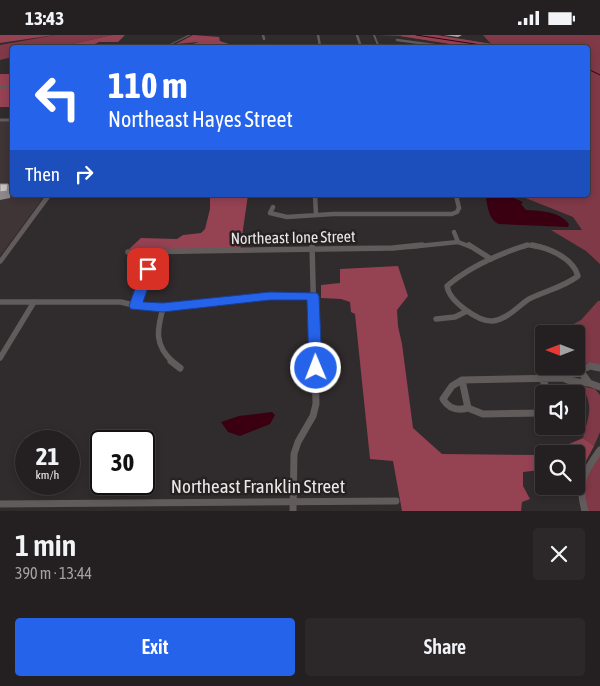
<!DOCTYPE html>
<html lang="en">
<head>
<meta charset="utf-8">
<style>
	:root { --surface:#242021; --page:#2c282a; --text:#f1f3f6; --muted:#a3a3a5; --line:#413e3f; --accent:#2563eb }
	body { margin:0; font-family:"Asap Condensed",sans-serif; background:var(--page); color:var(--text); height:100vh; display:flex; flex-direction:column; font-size:19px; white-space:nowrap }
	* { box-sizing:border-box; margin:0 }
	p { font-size:16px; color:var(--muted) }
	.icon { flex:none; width:28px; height:28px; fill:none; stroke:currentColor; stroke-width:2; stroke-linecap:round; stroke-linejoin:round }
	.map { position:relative; height:476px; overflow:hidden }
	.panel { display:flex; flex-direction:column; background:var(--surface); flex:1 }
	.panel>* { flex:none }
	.banner { position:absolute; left:10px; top:10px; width:580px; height:152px; border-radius:5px; box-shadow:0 2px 8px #0003,0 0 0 1px var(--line); background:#2563eb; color:#fff; overflow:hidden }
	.needle { width:32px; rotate:270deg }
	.buttons { position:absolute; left:535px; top:290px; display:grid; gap:10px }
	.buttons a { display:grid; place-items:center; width:50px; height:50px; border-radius:5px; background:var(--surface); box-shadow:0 2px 8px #0003,0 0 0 1px var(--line); font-size:25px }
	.speed { position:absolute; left:15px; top:395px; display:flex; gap:10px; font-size:25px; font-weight:700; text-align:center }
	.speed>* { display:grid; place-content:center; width:65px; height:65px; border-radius:50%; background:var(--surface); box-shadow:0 2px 8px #0003,0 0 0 1px var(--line); line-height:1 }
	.speed small { font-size:12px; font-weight:400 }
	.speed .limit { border:2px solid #111; border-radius:8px; background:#fff; color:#111 }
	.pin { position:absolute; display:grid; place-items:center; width:42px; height:42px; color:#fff; margin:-21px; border-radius:10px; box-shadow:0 2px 8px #0006 }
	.me { position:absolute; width:55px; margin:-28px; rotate:359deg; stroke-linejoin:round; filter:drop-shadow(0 0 4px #0008) }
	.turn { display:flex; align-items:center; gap:18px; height:105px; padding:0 15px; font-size:22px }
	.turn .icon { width:65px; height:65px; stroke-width:2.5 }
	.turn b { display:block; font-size:35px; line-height:42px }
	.then { display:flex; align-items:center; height:48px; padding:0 15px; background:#0003; gap:10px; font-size:19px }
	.round { display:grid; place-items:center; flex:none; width:52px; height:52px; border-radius:5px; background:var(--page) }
	.summary { display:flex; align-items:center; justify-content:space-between; height:85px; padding:0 15px }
	h1 { font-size:30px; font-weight:600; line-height:38px }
	.button { display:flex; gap:10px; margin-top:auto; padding:10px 15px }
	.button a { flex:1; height:58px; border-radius:5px; background:var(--accent); color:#fff; font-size:20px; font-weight:600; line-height:58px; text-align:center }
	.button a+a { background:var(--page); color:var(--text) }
	.status { display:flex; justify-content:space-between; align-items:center; height:35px; padding:0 25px; background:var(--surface); direction:ltr }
	.status svg { height:14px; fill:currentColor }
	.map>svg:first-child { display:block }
	.built { fill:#3f3436 }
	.green { fill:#803947 }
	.forest { fill:#954253 }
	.water { fill:#3a0012 }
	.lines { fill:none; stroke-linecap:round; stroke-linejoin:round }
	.stream { stroke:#3a0012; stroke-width:1 }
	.minor-far4 { stroke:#615b5c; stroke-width:2.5 }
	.minor-far3 { stroke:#615b5c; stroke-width:3 }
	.minor-far2 { stroke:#615b5c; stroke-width:4.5 }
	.minor-far1 { stroke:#615b5c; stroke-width:5.5 }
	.minor { stroke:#615b5c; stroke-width:7 }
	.tertiary { fill:#615b5c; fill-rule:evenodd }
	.wall { fill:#aea8a9 }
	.shaded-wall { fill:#8d8889 }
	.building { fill:#cac3c4; stroke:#8d8889 }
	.route { fill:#2563eb; stroke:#184099 }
	.labels { text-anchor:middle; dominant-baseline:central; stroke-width:5; stroke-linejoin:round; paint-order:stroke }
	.street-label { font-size:16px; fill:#e9e6e6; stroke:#262122 }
	.near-street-label { font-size:19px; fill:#e9e6e6; stroke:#262122 }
</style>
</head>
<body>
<div class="status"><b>13:43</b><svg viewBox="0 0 49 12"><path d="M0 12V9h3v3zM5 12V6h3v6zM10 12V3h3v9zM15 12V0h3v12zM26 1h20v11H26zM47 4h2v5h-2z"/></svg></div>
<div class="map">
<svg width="600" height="476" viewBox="0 0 600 476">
	<rect width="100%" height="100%" fill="#302b2c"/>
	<path class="built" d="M0,86H12V160H45L0,221Z"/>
	<path class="green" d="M55,0H112L60,12H12V22L0,25V10Z
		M377,0H436L491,9L483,0H600V229L586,216L551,195H582L573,182L518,160H588V12H470L400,1Z
		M598,266H600V331C590,328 582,325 576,334H569L567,331H576V299H555L581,285Z
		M581,351L595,354L600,360V397L594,411L583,403C588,382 595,371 581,351Z
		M600,419V476H585C581,448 583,442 600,419Z"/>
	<path class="forest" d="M0,0H55L0,8Z
		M112,0H125L118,7H99L89,12H60Z
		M193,0L219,2L220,6L238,12H167H184L199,7L176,9Z
		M402,0H436L492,9L495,12H470L400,1Z
		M0,39H12V72H0Z
		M210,160H248L240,215L129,214L141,203L177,204L183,200L201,198L205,194L210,174Z
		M398,231L408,261L397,275L398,291L402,309L413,393L442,419L544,420V438L541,435L523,437V451L530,464L522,467L521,476H402L393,426L370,424L355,279L351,277L350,267L341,264L321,263V250L340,248V234Z
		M583,403L594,411L576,445V419H546Z"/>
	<path class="water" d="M489,160H507L523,167L521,169L526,175C541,176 559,176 569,189L568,192L499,189C489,185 488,173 486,164Z
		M272,377L275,380L270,389L240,401L228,397L221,387L239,381Z"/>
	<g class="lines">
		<path class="stream" d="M416,0L494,12
			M588,34L600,40"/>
		<path class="minor-far4" d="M263,0L264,4
			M318,0L320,11
			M397,5L449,12
			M378,10L407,12
			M320,11H358L360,9L357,0
			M0,52H12"/>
		<path class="minor-far3" d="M0,85H12"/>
		<path class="minor-far2" d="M315,160L316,180
			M273,172L270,178L287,182L333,179H452L457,177L459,173L456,160
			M454,197L458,207L471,212
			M312,201V212
			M409,212L458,207
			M523,212L528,210L538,212"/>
		<path class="minor-far1" d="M312,210L315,327
			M469,210L491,224
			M527,210C499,219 469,232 447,251C449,266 478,287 493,286C508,284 518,271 529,264C545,256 564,252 578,241C573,223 549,213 532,210
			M128,217L393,213L422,210
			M0,267H121L141,272L163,273L270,261H313
			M135,271L154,217
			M163,273C157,295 154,310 173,327
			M436,284L455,282L467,276
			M0,323L34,267"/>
		<path class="minor" d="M171,326L180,333
			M600,333L590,331L583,334L582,338L589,348L600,352
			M542,343L549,359
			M563,343L570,346L588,348
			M462,345L468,373
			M468,373C457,376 449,374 443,364L452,351L462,345L563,343L566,340L582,338
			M468,373L483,379L544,378
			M0,469L396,466
			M293,476L294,419L298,407L313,381L316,369L315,326
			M585,476C577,449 584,437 600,415"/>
		<path class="tertiary" d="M188,0H191L166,12H164Z
			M373,0H375L379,10L377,12H375L377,10Z
			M46,160H52L2,228L0,229V223Z"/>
	</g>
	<path class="wall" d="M444,0H462L458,2Z"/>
	<path class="shaded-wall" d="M8,149L11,156L10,163L0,165V157Z"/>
	<path class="building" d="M0,149H8L7,156L0,157Z"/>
	<path class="route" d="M148,231L154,234L143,267L163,268L270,257L317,258L319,261L322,333L320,336L316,338L311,336L309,333L307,265H270L163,277L131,274L129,271L142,234Z"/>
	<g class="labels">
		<g class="street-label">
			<text transform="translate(293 202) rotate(-1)">Northeast Ione Street</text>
		</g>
		<g class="near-street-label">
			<text x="258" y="451">Northeast Franklin Street</text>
		</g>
	</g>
</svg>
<div class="buttons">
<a><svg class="needle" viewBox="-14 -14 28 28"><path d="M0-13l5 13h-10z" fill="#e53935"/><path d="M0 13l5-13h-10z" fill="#a3a3a5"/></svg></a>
<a><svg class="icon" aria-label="sound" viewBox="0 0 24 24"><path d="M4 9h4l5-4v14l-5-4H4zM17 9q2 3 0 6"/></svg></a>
<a><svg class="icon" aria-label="search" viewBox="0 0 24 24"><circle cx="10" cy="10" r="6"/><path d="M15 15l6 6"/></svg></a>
</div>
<div class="speed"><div>21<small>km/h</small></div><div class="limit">30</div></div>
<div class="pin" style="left:148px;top:234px;background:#d93025"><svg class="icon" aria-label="arrive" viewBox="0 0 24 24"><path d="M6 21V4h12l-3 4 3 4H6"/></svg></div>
<svg class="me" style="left:316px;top:333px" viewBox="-20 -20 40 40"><circle r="17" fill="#2563eb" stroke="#fff" stroke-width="3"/><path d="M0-11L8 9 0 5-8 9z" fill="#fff"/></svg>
<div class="banner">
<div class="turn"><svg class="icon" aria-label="left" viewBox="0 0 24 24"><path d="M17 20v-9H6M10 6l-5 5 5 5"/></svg><div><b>110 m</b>Northeast Hayes Street</div></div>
<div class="then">Then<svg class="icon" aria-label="right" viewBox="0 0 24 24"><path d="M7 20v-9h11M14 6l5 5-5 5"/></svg></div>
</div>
</div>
<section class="panel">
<div class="summary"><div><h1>1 min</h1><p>390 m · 13:44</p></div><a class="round"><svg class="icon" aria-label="close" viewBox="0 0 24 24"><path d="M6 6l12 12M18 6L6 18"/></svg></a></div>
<div class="button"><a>Exit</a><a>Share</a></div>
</section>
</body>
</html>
